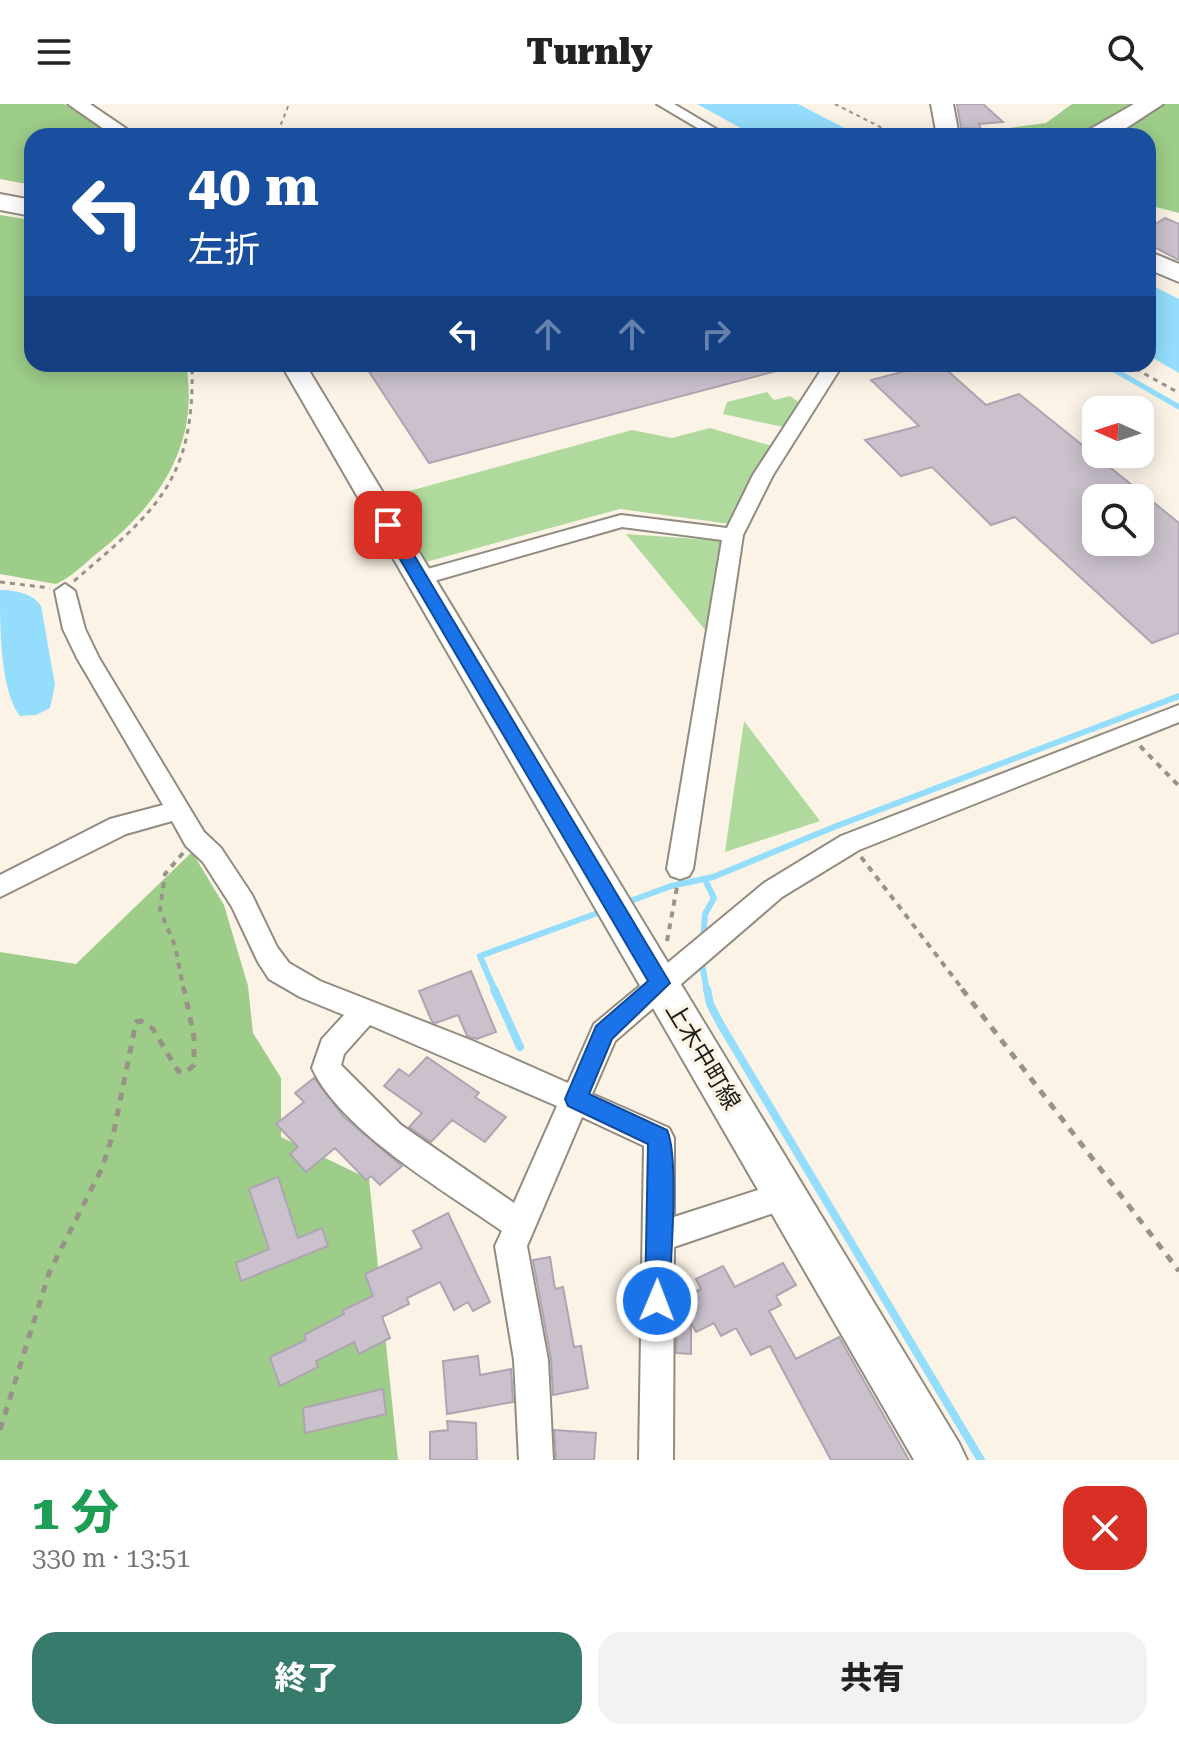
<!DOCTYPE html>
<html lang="ja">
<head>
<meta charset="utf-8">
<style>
	:root { --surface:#fff; --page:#f2f2f2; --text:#222; --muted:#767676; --accent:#377b6d }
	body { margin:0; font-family:"Roboto Serif","Noto Sans JP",serif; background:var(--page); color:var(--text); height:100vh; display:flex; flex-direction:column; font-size:30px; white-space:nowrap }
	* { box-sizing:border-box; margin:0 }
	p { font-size:26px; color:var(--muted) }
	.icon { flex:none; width:44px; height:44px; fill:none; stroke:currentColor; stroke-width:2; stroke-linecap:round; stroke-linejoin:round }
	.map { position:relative; height:1356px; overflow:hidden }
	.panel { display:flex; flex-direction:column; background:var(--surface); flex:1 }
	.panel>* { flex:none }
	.banner { position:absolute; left:24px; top:24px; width:1132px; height:244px; border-radius:24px; box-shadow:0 4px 20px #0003; background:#1a4fa0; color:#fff; overflow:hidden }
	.needle { width:52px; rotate:273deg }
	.controls { position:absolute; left:1082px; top:292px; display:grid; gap:16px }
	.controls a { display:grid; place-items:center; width:72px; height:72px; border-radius:16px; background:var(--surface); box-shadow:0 4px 20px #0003; font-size:40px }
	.pin { position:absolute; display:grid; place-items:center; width:68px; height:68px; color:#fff; margin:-34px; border-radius:16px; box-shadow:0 4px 12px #0006 }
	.me { position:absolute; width:88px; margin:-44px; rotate:1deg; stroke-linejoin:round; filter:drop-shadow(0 0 6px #0008) }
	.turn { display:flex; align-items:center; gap:28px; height:168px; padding:0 32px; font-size:36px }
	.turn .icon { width:104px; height:104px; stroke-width:2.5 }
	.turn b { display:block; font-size:56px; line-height:68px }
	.lanes { display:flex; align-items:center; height:76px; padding:0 32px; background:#0003; justify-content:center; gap:40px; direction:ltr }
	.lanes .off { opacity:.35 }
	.round { display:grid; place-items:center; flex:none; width:84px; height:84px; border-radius:24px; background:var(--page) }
	.overview { display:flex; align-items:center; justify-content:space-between; height:136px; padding:0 32px }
	h1 { font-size:48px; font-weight:800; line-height:60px; color:#1e9e55 }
	.primary-button { display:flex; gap:16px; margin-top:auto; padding:16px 32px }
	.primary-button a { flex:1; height:92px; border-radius:24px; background:var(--accent); color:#fff; font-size:32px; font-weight:800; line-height:92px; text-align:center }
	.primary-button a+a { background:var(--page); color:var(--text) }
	header { display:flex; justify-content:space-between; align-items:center; height:104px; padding:0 32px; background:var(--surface); font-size:36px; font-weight:800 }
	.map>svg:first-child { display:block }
	.green { fill:#b0da9d }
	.forest { fill:#9ecd89 }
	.water { fill:#94ddfc }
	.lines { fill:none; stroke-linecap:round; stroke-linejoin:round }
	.stream-far2 { stroke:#94ddfc; stroke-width:5 }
	.stream-far1 { stroke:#94ddfc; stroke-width:6 }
	.stream { stroke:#94ddfc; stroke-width:8 }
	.building { fill:#cac1cd; stroke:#aea5b1; stroke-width:2; fill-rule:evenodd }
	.minor-casing { stroke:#928b7f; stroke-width:4 }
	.secondary-casing { stroke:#928b7f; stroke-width:4 }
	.trunk-casing { stroke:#928b7f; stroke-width:4 }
	.motorway-casing { stroke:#928b7f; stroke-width:4 }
	.path-far3 { stroke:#989289; stroke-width:2; stroke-dasharray:4 4; stroke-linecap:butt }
	.path-far2 { stroke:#989289; stroke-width:3; stroke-dasharray:5 5; stroke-linecap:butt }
	.path-far1 { stroke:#989289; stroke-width:4; stroke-dasharray:6 6; stroke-linecap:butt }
	.path { stroke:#989289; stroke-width:5; stroke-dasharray:8 8; stroke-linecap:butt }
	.minor { fill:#fff; fill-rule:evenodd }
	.secondary { fill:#fff; fill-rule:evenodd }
	.trunk { fill:#fff; fill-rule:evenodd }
	.motorway { fill:#fff; fill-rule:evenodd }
	.route { fill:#1a73e8; stroke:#114b97; stroke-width:2 }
	.labels { text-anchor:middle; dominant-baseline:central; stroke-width:7; stroke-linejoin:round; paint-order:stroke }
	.street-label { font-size:24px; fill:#1e1c17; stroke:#fbf3e6 }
</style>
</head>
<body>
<header><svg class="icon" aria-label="menu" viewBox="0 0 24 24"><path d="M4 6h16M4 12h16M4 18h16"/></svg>Turnly<svg class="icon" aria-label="search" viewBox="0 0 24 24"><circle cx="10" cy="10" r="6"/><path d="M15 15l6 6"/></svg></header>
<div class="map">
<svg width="1179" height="1356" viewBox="0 0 1179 1356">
	<rect width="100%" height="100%" fill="#fbf3e6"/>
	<path class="green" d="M767,288L774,296L790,292L799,298L783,323L723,310L727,298Z
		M710,324L772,342L739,395L730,420L620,405L426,458L391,392L632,326L672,334Z
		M626,430L726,437L711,533Z
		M744,617L820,717L725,748Z"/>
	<path class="forest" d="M0,0H64L112,32H32V81L0,75Z
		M1072,0H1179V109L1148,101V32H988L986,27L1046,19Z
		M0,111L32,116V260H186C200,340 160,399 100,447C86,458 72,473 56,480L0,470Z
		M192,748L224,801L248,882L253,929L281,974V1033L369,1075L398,1356H0V848L76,860Z"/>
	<path class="water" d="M697,0H798L860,32H755Z
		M1148,179L1179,195V269L1148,251Z
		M0,486C14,486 33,489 41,502L55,581L50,604L36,611L20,612C0,586 0,523 0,486Z"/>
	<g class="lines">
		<path class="stream-far2" d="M1104,260L1179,303"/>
		<path class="stream-far1" d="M625,799L671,782L713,773L834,723L1179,592
			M703,836L705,810L714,794L705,776
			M701,855L707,887
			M495,887L480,852L603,807"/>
		<path class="stream" d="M494,885L520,943
			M707,885L710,900L721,921L981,1356"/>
	</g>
	<path class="building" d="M957,0H983L1003,18L979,20L981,25L961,24Z
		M1165,114L1179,120V156L1148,140V125Z
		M364,260H784V265L429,359Z
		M933,260H940L986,301L1019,290L1179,419V529L1152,539L1015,413L991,421L932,363L901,372L865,336L919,322L871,276ZM1096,394H1140V438H1096Z
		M471,867L496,928L477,935L467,932L458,911L436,919L432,918L419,887Z
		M427,953L479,989L475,993L506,1013L485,1038L452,1016L431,1038L409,1023L422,1009L384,982L399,965L409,972Z
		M314,974L344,1013L402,1062L380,1081L371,1072L366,1076L335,1044L306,1068L290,1050L298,1043L276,1020L304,998L295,989Z
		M278,1073L298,1134L322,1124L328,1142L241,1177L236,1159L269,1145L249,1085Z
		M448,1109L490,1198L473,1207L468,1198L454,1206L440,1178L407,1194L409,1200L382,1213L390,1234L359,1250L354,1238L316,1257L318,1263L280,1282L270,1253L306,1236L304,1231L344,1210L343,1206L373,1192L365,1170L422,1144L413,1127Z
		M550,1153L555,1185L563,1183L574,1243L581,1242L588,1284L553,1291L551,1255L533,1156Z
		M783,1159L796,1181L776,1192L781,1201L769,1207L796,1255L839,1233L909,1356H831L770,1242L751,1251L736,1224L721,1232L714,1219L696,1228L679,1196L701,1185L696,1175L723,1162L735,1183Z
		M677,1220H691V1250L676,1249Z
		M478,1252L480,1271L511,1265L513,1298L447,1310L443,1257Z
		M383,1285L386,1310L305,1329L303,1304Z
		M447,1317L476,1319L477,1356H430V1328L448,1326Z
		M554,1326L596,1329L594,1356H556Z"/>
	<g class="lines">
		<g class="minor-casing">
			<path id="minor" d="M657,0H674L728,32H711Z
				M825,260H843L773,371L743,431L693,765L689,772L680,775L671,772L667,765L722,436L622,423L420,481L410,474L413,469L621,411L727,424L753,371Z
				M65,480L75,487L85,525L99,554L204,728L221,744L252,791L277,843L289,859L320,877L473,937L568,979L594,920L764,779L841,732L1179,601V618L859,746L782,793L615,937L592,990L669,1024L674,1034V1113L786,1077L797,1081L801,1091L797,1101L674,1143L673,1356H639L644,1042L582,1013L527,1142L548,1256L553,1356H519L514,1256L495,1142L502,1127C445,1087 341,1027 312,964L322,935L344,911L300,893L269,875L258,858L232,803L203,758L186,742L172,717L126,730L0,793V771L110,715L163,701L77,554L63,525L55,487ZM370,921L557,1002L514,1099L401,1021L341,961L344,950Z"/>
		</g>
		<g class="secondary-casing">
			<path id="secondary" d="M68,0H90L137,32H114Z
				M281,260H305L959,1339L967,1356H914Z"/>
		</g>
		<g class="trunk-casing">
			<path id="trunk" d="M931,0H953L959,32H937Z
				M1148,147L1179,160V178L1148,165Z"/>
		</g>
		<g class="motorway-casing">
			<path id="motorway" d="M1134,0H1163L1114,32H1083L1087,27Z
				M0,90L32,96V112L0,106Z"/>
		</g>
		<path class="path-far3" d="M835,0L898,32
			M164,32L272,27L279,25L289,0"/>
		<path class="path-far2" d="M1127,260L1179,289
			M74,477C157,406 195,376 192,260
			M0,478L50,484"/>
		<path class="path-far1" d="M1140,642L1179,682
			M183,749L165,770L160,806L175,842L184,887
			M861,753L964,887
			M667,837L677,783"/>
		<path class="path" d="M962,885L1179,1167
			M0,1326L49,1169L102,1064L114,1027L136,918L141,917L153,925L178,967L185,969L194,961V933L184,885"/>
		<use href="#minor" class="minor"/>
		<use href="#secondary" class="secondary"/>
		<use href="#trunk" class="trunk"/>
		<use href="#motorway" class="motorway"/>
	</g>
	<path class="route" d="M388,416L396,421L670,879L612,935L589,990L667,1026C680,1055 670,1161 669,1197L665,1206L657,1209L648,1206L645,1197L648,1040L568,1002L565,995L596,922L648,877L380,421Z"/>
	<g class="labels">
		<g class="street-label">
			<text transform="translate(703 952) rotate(59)">上木中町線</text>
		</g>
	</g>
</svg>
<div class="controls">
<a><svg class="needle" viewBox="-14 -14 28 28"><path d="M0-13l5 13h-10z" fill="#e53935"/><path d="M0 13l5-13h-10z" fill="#767676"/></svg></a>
<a><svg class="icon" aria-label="search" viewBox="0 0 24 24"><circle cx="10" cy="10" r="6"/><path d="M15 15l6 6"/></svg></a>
</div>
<div class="pin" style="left:388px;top:421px;background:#d93025"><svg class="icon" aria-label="arrive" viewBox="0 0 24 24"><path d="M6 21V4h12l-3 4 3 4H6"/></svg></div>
<svg class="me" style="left:657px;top:1197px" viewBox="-20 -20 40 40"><circle r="17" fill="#1a73e8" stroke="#fff" stroke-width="3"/><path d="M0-11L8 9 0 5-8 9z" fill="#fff"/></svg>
<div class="banner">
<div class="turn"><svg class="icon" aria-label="left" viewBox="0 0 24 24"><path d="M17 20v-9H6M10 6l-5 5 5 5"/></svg><div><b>40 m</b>左折</div></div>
<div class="lanes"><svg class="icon" aria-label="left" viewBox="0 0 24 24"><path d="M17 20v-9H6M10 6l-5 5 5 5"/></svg><svg class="icon off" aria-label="ahead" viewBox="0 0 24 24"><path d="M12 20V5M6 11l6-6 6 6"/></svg><svg class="icon off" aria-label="ahead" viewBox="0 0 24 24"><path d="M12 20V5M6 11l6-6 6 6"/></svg><svg class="icon off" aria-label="right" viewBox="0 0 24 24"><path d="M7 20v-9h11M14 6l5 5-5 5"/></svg></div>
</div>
</div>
<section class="panel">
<div class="overview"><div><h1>1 分</h1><p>330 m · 13:51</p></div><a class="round" style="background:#d93025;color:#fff"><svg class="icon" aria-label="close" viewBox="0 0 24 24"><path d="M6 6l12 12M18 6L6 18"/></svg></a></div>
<div class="primary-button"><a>終了</a><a>共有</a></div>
</section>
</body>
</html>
